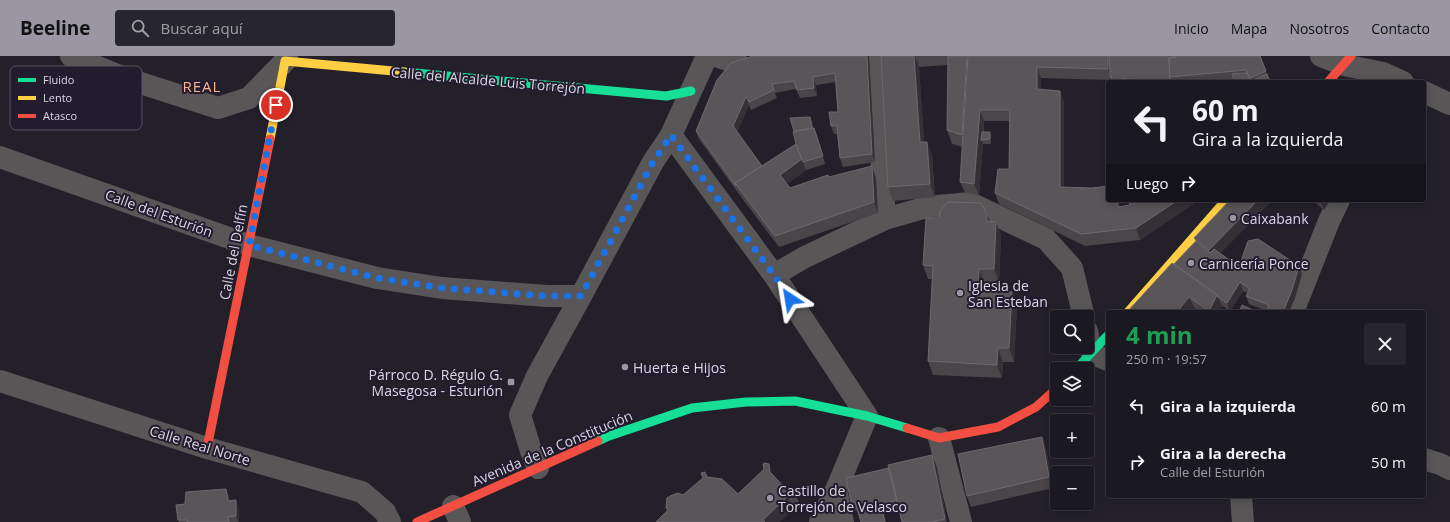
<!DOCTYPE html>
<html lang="es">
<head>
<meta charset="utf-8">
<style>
	:root { --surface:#1a1820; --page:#27252d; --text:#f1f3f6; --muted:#9fa0a5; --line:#38373e; --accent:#9a97a2 }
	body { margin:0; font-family:"Open Sans",sans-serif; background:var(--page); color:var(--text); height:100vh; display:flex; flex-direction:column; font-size:15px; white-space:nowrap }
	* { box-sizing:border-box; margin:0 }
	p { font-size:13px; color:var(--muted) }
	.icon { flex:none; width:22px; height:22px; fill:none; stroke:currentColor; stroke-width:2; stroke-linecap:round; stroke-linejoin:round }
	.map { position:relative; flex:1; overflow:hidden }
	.details { position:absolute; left:1106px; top:254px; width:320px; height:188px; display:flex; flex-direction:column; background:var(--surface); border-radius:4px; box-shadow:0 2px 10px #0003,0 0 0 1px var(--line) }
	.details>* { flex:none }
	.guide { position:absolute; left:1106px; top:24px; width:320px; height:122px; border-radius:4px; box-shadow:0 2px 10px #0003,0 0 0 1px var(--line); background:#1a1820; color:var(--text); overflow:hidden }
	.controls { position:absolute; left:1050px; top:254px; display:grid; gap:8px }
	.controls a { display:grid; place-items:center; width:44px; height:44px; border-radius:4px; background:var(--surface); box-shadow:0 2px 10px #0003,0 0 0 1px var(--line); font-size:20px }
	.pin { position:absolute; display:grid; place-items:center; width:34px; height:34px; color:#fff; margin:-17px; border:2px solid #fff; border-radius:50%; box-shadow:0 1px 4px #0007 }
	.me { position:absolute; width:44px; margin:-22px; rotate:327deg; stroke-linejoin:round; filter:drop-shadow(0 0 3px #0008) }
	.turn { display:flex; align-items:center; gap:14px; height:84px; padding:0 20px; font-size:18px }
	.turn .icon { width:52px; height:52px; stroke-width:2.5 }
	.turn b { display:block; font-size:28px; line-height:34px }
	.then { display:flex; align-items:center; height:38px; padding:0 20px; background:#0003; gap:8px; font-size:15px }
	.round { display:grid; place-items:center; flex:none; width:42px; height:42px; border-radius:4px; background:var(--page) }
	.head { display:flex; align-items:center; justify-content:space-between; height:68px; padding:0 20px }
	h1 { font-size:24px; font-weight:700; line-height:30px; color:#1e9e55 }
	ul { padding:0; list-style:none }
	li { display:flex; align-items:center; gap:12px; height:56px; padding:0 20px }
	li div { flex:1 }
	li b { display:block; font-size:15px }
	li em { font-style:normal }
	header { display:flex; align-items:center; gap:24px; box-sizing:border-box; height:56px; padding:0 20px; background:var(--accent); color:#111 }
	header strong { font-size:19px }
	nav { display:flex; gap:22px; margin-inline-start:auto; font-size:14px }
	.search { width:280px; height:36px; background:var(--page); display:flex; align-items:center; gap:10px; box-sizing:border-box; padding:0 14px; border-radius:4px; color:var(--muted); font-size:15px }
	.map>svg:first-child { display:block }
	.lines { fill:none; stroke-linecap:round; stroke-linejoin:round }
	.street { stroke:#595658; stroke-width:22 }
	.fast { stroke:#16e098; stroke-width:9 }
	.slow { stroke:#ffcf43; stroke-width:9 }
	.jam { stroke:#f24e42; stroke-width:9 }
	.wall { fill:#4a4549 }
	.shaded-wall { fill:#343035 }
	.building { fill:#595559; stroke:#6e696f }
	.route { stroke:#1a73e8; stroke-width:7; stroke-dasharray:0 12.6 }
	.poi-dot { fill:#9a97a2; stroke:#221c2e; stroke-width:1.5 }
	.labels { text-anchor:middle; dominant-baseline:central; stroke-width:4; stroke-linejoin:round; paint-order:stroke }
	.street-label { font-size:14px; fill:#dad7e3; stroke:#221c2e }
	.poi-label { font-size:14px; fill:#dad7e3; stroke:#221c2e; text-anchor:start }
	.neighbourhood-label { font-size:15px; letter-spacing:1px; fill:#fdb190; stroke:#221c2e }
	.key { fill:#221c2e; stroke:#595464; stroke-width:1 }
	.key-label { font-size:11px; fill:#dad7e3 }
</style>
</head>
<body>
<header>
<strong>Beeline</strong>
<div class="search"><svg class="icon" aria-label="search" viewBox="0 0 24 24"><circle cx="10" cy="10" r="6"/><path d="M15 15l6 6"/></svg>Buscar aquí</div>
<nav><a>Inicio</a><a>Mapa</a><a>Nosotros</a><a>Contacto</a></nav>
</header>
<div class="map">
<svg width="1450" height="466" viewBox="0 0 1450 466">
	<rect width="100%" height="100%" fill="#23202a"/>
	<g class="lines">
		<path class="street" d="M71,0L122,21L218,52L249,42L285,5L287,0
			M716,0L724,3L736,0
			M875,0L885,163
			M1321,0L1344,9L1383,17L1403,26
			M1424,36L1450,48
			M671,79L774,219L867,360L836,434L820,466
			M0,101L249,189L377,222L442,232L547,240H581
			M774,219L805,201L885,163L927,151L970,147L1046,183L1072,212L1084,261
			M1293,256L1329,165L1339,144
			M1087,275L1092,298L1108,304
			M0,325L207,392L362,436L385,456L390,466
			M939,382L961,466
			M1424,403L1440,408L1450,413
			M538,412L531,395L520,359L537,320L581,240L653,106L671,79L707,0
			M836,434L843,466
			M1241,440L1243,466
			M453,450L460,466"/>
		<path class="fast" d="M404,16L666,40L691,35
			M1076,313L1108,279
			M598,385L609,380L692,352L746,346L795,345L867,360L907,372"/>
		<path class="slow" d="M270,83L285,5L404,16
			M1128,256L1226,144"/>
		<path class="jam" d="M1328,26L1351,0
			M907,372L939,382L998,371L1036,351L1057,332
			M207,392L270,83
			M417,466L598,385"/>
	</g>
	<path class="wall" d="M869,0L875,106L843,111L840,102L837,78H834L831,70L838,56L836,26L816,29L817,40L800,42L796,33L775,37L777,42L751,54L749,49L737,76L762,110L796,88L810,61L812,66L813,72H814L817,80L825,108L806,114L787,128L790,132L828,119L829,121L876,122L878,157L779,191L739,138L699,83L696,75L717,24Z
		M881,0H1260L1270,26H1112L1111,24L1041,22V34L1060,35L1064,46V131L1120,151L1130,149L1129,144H1199L1140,184L1085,190L999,148L995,137L1009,113V65H984V76L991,81V88H983V87L979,139L965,137L960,126L963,91L952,88L947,74L948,9L919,11L924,86L932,99L935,141L893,145L888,131Z
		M1312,144H1330L1324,154Z
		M990,166H996L1001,179L999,226H984V234L1012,236L1017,249L1014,306H1003L1002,322L933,319L928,305L932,223H928L923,209Z
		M1194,182L1228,203L1240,208L1302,218L1295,242L1289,256H1266L1267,255L1249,248L1246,240L1247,237L1243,235L1230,255L1221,249L1222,250L1218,256H1199L1194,252L1174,208L1196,185Z
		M1046,392L1053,432L971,451L967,440Z
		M937,411L947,466H902L899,452L884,456L857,454L854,455L851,446Z
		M772,419L788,435L794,434L801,452L793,454L667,455L666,452L707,421L738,438Z
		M226,433L229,441L230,445L239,453V466H179L178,464L185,448Z"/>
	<path class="shaded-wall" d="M867,0H869L875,106L872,98Z
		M914,0H915L919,11L925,99L920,86Z
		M967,0H973L967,93L962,79Z
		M1108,0H1111L1112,20H1111L1108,13Z
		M1037,11L1041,22V45L1037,33Z
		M813,21L816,29L817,40L814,32Z
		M1060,35L1064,46V142L1060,131Z
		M746,41L749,49L736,78L733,70Z
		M980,54L984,65L983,84H981L983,87L979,139L974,128Z
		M990,76L991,81V88L990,83Z
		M927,86L932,99L935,141L930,128Z
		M802,103L806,114L784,130L780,119Z
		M872,110L876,122L878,157L874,146Z
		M1117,144H1119L1122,162L1118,151Z
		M1178,144H1199L1140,184L1136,172Z
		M1258,144H1273L1213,205L1209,194Z
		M1322,144H1330L1324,154L1321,146Z
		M987,158L992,171L987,165Z
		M996,166L1001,179L999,226L994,213Z
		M1299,210L1302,218L1295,242L1289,256H1283Z
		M979,213L984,226L983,248L978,234Z
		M1240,226L1243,235L1230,255L1227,247Z
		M1012,236L1017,249L1014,306L1009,292Z
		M1217,239L1222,250L1218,256H1209V255Z
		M1189,241L1194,252L1190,256H1177Z
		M998,292L1003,306L1002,322L997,309Z
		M1042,381L1046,392L1053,432L1049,421Z
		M932,399L937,411L947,466H946L945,463Z
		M226,433L229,441L231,453L228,445Z
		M788,440L793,454L780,466H764L763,464Z
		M236,444L239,453V466H238L236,460Z
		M881,448L884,456L886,466H885Z"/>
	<path class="building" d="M753,0H867L872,98L840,102L837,69L831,70L829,56H838L835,17L813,21L814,32L797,34L794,25L772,28L774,34L749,46L746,41L733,70L762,110L735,127L736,130L696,75L717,24L731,7Z
		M881,0H914L920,86H927L930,128L888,131Z
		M948,0H967L962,79L947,74Z
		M968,0H1108V13L1037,11V33L1060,35V131L1092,132L1108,130V144H1117L1118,151L1130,149L1129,144H1178L1136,172L1081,178L995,137L998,113H1009L1010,54H980L974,128L960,126Z
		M1109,0H1176V1L1169,2L1170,26H1144L1122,22V26L1111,24L1112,20L1110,21V16Z
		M1176,0H1260L1266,15L1250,22L1246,14L1170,21L1169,2L1176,1Z
		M1247,17L1251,25L1267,18L1270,26H1235L1232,18Z
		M810,61L812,72L794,75L790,62Z
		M814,72L823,100L803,106L797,91L793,76Z
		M982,76H990V83L981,84Z
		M796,88L802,103L780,119L790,132L828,119L829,121L872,110L874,146L775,180L735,127Z
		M1230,144H1258L1209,194L1194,182Z
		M948,146L981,147L987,158V165L996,166L994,213H979L978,234L1012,236L1009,292H998L997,309L928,305L933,210L923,209L926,162H939L940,155Z
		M1258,183L1299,210L1292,234L1283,256H1266L1269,249L1246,240L1250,233L1240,226L1227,247L1218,241L1217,239L1174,208L1196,185L1210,197L1214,193L1228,203L1240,208L1248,185Z
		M1172,207L1217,239L1209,255L1189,241L1177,256H1127Z
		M1242,249L1257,256H1239Z
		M1042,381L1049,421L967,440L958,398Z
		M932,399L945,463L933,466H902L888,409Z
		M765,407L769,408L770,416L788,435L794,434L796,438L788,440L763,464L765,466H656L668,454L666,452L667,442L670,440L678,437L683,439L703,422L701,417L705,416L707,421L722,423L738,438L764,413L763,408Z
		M889,412L897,444L881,448L885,466H861L855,446H851L846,422Z
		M226,433L228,445L236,444V460L228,461L229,466H187V464H178L176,449L185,448L186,436Z"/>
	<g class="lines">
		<path class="route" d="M276,49L249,189L377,222L442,232L547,240H581L653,106L671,79L774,219L790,243"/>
	</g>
	<g class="poi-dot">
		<circle cx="1233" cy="162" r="4"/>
		<circle cx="1191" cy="207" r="4"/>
		<circle cx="960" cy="237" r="4"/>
		<circle cx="625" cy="311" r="4"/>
		<rect x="507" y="322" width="8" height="8" rx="2"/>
		<circle cx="770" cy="442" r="4"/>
	</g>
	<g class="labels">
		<g class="street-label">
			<text transform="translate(488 24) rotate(5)">Calle del Alcalde Luis Torrejón</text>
			<text transform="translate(159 157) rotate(20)">Calle del Esturión</text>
			<text transform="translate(233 196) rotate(-79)">Calle del Delfín</text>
			<text transform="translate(200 389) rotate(17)">Calle Real Norte</text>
			<text transform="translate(552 392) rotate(-23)">Avenida de la Constitución</text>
		</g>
		<g class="poi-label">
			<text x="1241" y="162">Caixabank</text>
			<text x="1199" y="207">Carnicería Ponce</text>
			<text x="968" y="229">Iglesia de<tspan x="968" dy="16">San Esteban</tspan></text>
			<text x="633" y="311">Huerta e Hijos</text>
			<text x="503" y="318" text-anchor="end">Párroco D. Régulo G.<tspan x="503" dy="16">Masegosa - Esturión</tspan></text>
			<text x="778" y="434">Castillo de<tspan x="778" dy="16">Torrejón de Velasco</tspan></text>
		</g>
		<g class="neighbourhood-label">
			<text x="202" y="30">REAL</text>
		</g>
	</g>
	<rect x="10" y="10" width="132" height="64" rx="6" class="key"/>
	<rect x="18" y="22" width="18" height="4" fill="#16e098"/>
	<rect x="18" y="40" width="18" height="4" fill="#ffcf43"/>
	<rect x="18" y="58" width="18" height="4" fill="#f24e42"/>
	<g class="key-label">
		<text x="43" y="28">Fluido</text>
		<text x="43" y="46">Lento</text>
		<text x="43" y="64">Atasco</text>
	</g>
</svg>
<div class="controls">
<a><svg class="icon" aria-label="search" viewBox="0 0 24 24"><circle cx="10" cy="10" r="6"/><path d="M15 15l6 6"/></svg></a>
<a><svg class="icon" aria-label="layers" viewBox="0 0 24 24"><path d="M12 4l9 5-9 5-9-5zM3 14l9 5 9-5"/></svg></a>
<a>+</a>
<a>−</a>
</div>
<div class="pin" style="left:276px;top:49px;background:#d93025"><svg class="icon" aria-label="arrive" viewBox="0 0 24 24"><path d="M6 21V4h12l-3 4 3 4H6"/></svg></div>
<svg class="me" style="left:790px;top:243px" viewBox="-20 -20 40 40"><path d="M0-17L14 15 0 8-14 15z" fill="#1a73e8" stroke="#fff" stroke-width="4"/></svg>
<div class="guide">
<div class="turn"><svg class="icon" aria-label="left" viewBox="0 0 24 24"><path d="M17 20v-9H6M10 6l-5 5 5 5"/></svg><div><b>60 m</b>Gira a la izquierda</div></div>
<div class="then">Luego<svg class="icon" aria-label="right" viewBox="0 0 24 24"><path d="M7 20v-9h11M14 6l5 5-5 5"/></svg></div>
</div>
<section class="details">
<div class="head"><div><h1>4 min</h1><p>250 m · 19:57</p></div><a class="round"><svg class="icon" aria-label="close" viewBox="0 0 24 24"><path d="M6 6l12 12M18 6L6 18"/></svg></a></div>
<ul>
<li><svg class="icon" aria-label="left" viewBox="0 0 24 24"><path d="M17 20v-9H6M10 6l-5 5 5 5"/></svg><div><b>Gira a la izquierda</b></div><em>60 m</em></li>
<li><svg class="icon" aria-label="right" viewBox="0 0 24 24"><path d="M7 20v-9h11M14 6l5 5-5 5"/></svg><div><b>Gira a la derecha</b><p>Calle del Esturión</p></div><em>50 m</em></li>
</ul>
</section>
</div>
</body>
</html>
